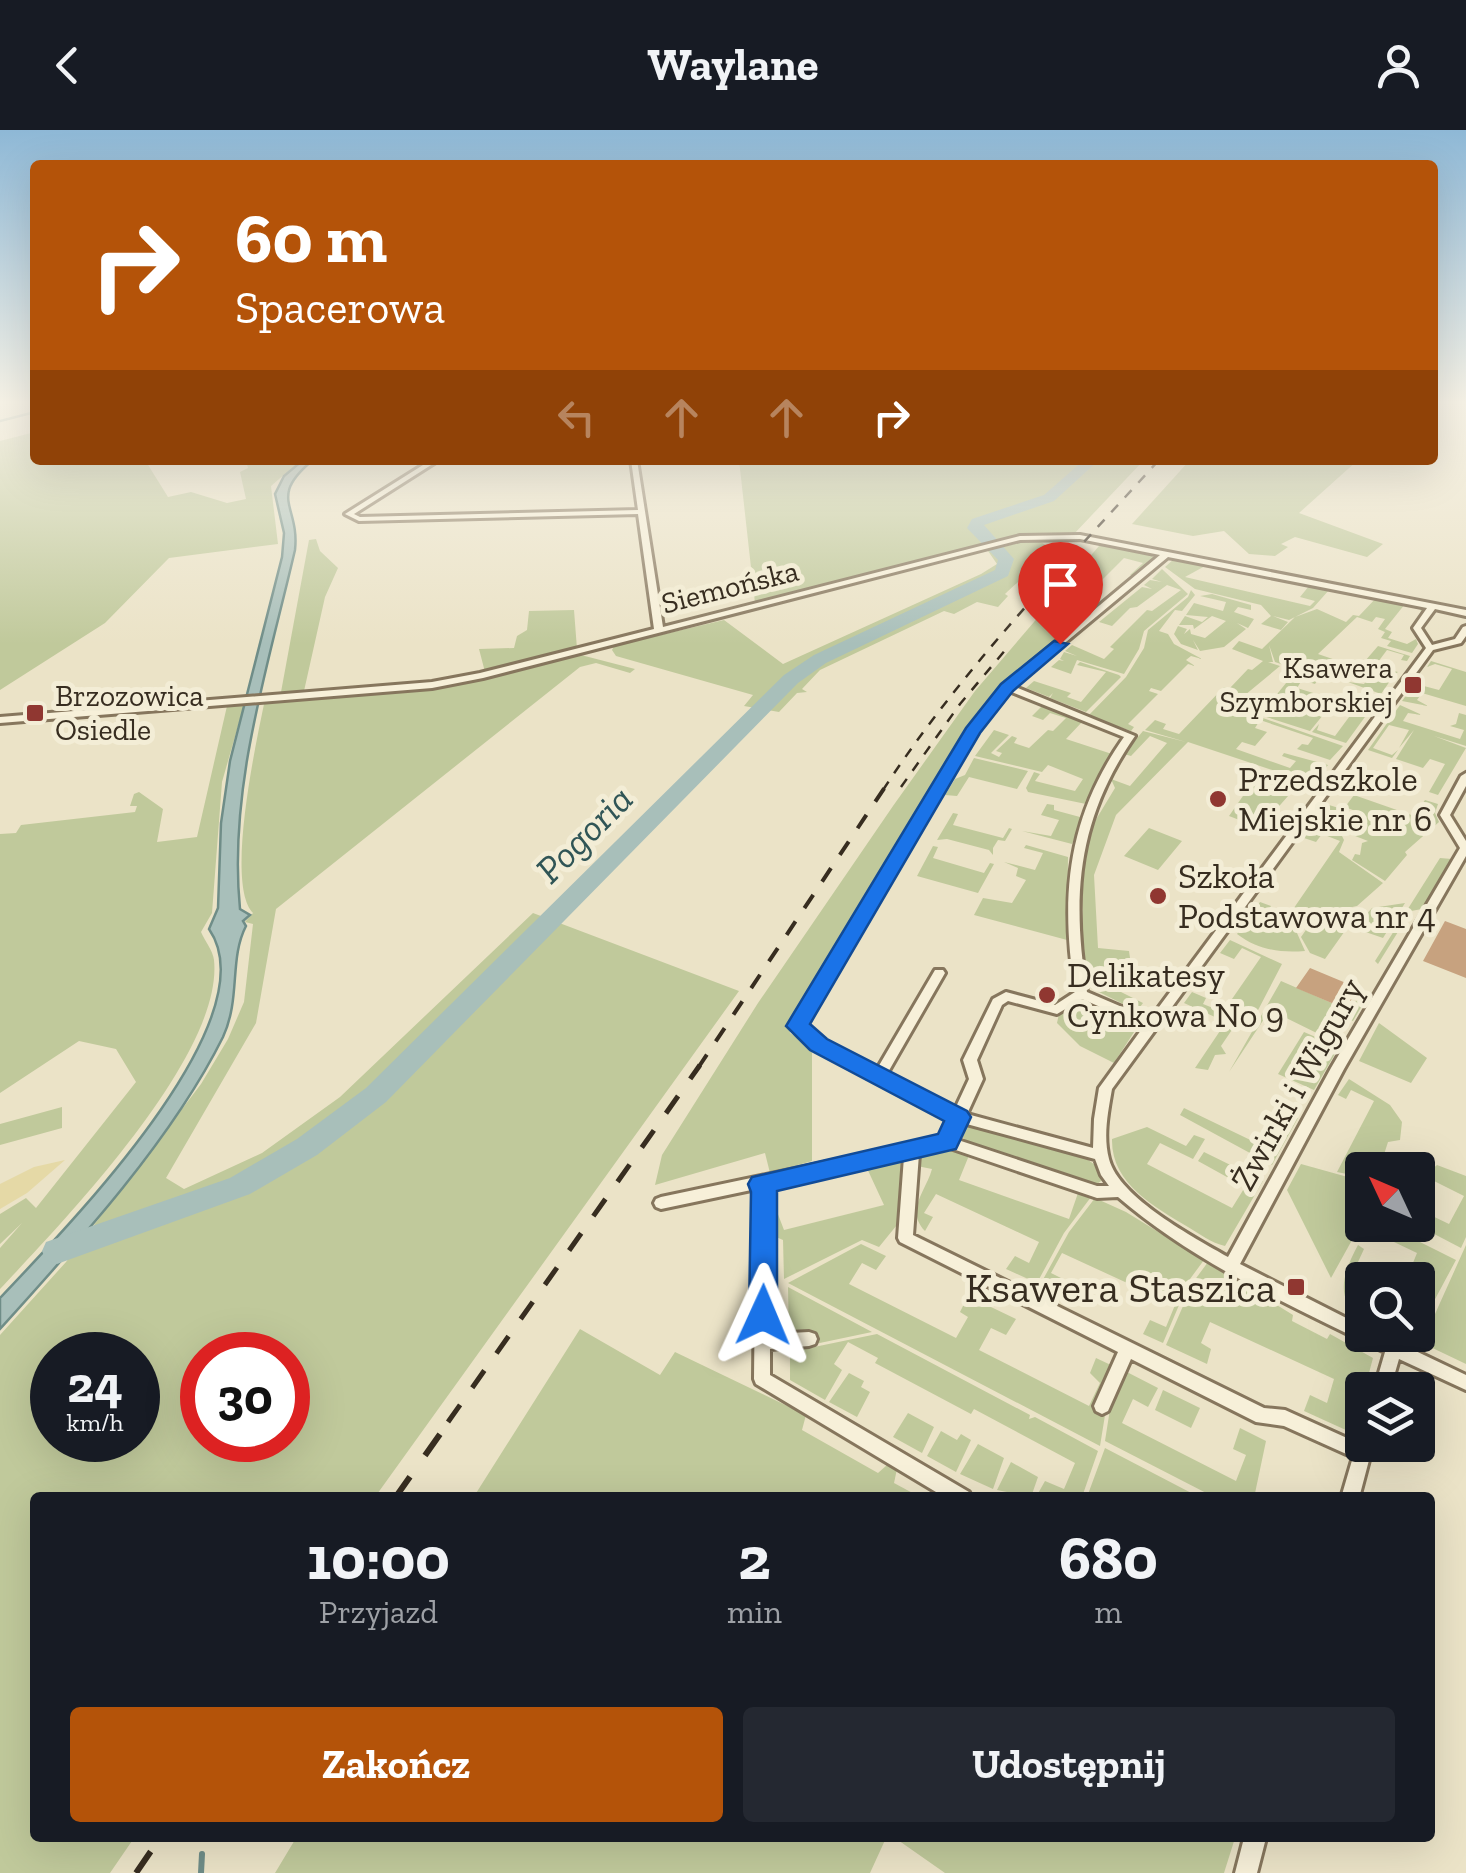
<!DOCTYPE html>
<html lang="pl">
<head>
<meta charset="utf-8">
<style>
	:root { --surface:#171b24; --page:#242831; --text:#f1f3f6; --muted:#9ea1a6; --accent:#b45309 }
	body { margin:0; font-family:"Zilla Slab",serif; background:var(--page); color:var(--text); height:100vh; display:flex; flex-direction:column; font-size:38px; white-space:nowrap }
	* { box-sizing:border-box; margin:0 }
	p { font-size:32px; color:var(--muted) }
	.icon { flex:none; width:55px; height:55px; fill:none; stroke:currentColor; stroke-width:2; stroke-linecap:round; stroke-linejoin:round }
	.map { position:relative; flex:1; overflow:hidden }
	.panel { position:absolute; left:30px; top:1362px; width:1405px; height:350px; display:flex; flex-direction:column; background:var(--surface); border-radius:10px; box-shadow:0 10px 40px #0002 }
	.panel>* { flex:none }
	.guide { position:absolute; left:30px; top:30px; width:1408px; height:305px; border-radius:10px; box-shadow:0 10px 40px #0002; background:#b45309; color:#fff; overflow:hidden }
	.needle { width:65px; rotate:314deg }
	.tools { position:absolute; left:1345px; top:1022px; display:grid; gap:20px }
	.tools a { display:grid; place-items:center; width:90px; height:90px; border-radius:10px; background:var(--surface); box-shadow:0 10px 40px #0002; font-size:50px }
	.speed { position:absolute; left:30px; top:1202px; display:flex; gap:20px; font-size:50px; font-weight:700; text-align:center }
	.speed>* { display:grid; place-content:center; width:130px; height:130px; border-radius:50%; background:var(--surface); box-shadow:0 10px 40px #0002; line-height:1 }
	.speed small { font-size:25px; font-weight:400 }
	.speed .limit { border:15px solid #d22; background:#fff; color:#111 }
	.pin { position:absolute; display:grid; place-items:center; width:85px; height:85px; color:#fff; margin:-102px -42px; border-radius:50% 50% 50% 0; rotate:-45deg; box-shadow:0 0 10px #0007 }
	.pin .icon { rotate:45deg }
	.me { position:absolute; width:110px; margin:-55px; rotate:1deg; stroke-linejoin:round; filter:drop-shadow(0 0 8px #0008) }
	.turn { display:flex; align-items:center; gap:35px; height:210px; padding:0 40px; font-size:45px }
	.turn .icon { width:130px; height:130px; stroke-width:2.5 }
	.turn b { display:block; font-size:70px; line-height:85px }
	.lanes { display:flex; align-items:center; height:95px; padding:0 40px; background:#0003; justify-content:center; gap:50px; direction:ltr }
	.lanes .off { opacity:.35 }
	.eta { display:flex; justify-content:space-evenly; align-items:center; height:170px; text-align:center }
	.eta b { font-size:60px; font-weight:700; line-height:70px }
	.action { display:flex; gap:20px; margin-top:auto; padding:20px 40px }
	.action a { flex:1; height:115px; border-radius:10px; background:var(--accent); color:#fff; font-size:40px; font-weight:700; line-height:115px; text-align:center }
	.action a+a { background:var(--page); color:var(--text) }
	header { display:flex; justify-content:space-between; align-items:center; height:130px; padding:0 40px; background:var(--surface); font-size:45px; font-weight:700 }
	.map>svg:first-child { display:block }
	.green { fill:#c0c99b; fill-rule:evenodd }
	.sand { fill:#e5d9a6 }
	.water { fill:#a8bfba; stroke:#6f8d88; stroke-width:2.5 }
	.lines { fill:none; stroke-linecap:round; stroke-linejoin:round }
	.stream-far1 { stroke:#6f8d88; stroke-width:2.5 }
	.stream { stroke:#6f8d88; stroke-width:6 }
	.river { fill:#a8bfba; fill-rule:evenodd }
	.building { fill:#c7a27f }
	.minor-casing { stroke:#86765d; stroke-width:6 }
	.minor { fill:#f7f0d9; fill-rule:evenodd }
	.rail-far3 { stroke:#372d20; stroke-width:2.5; stroke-dasharray:10 10; stroke-linecap:butt }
	.rail-far2 { stroke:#372d20; stroke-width:4; stroke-dasharray:16 16; stroke-linecap:butt }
	.rail-far1 { stroke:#372d20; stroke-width:5; stroke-dasharray:21 21; stroke-linecap:butt }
	.rail { stroke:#372d20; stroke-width:6; stroke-dasharray:26 26; stroke-linecap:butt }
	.route { fill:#1a73e8; stroke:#114b97; stroke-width:2.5 }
	.poi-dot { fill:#903731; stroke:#f3edd6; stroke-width:4 }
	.labels { text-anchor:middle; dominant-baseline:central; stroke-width:10; stroke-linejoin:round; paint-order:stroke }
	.far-street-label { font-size:30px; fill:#372d20; stroke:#f3edd6 }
	.far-poi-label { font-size:30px; fill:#372d20; stroke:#f3edd6; text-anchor:end }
	.poi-label { font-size:35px; fill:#372d20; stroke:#f3edd6; text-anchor:start }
	.street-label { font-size:35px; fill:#372d20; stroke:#f3edd6 }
	.water-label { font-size:38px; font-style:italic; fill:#305556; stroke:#f3edd6 }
	.near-poi-label { font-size:42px; fill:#372d20; stroke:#f3edd6; text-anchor:end }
</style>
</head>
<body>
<header><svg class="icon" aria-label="back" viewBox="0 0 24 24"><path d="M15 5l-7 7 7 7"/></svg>Waylane<svg class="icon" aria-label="person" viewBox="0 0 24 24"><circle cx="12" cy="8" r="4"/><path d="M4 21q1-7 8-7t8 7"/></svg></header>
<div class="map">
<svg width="1466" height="1743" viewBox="0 0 1466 1743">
	<rect width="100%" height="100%" fill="#ebe3c7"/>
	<path class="green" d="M35,302V330H145L168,367L191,362L227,373L246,369L240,342L248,338L246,330H301L271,356L278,414L169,428L105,493L0,560V311Z
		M739,330H1144L1073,405L997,411L755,473Z
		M1190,330H1358L1299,383L1383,414L1367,427L1295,407L1281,414L1288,417L1275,426L1249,424L1224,401L1193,406L1132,394Z
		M316,409L320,421L338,438L325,467L304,561L281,562L309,410Z
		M1022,412H1041L1047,416C1041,439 1020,448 1005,464L1008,466L998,477L977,472L954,484L944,481L820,540L802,559L807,562L797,563L779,582L744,576L753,565L616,526L612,520L614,516L724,490L783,534L981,444L997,434L988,421Z
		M1107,415L1151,425L1155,430L1135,447L1130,445L1143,433L1124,428L1061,491L1078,493L991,569L955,622L789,897L790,903L812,917V1031L770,1043L765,1023L655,1055L662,1025L758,873L893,676L975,561L1099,416Z
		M1173,427L1205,436L1185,447L1310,476L1315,471L1300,467L1309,456L1329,460L1313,478L1289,490L1273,486L1288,492L1281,500L1261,494L1271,486L1261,475L1195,459L1165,437L1174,429L1166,430Z
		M1162,439L1188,464L1144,501L1139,519L1124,544L1077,530L1071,544L1051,537L1059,530L1064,531L1060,529L1064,522L1077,526L1065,521L1072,515L1104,529L1114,519L1110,517L1147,480L1152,481L1181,460L1167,455L1137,477L1130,478L1112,496L1099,492L1142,457L1152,459L1144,455L1150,450L1162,452L1152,449Z
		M1191,460L1195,465L1182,481L1175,480L1159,501L1168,504L1174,514L1202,529L1191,526L1186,530L1195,536L1188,534L1161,561L1151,558L1149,561L1158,564L1128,594L1134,597L1131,601L1088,586L1126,547L1144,518L1148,500L1188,467Z
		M1212,464L1251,475V480L1238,477L1234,482L1254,489L1248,498L1237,493L1246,499L1224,517L1200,521L1193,510L1198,520L1181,514L1174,504L1178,496L1187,499L1184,504L1190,499L1191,504L1205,508L1226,491L1212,486L1194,499L1193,495H1179L1185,486L1202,492L1208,487L1186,485L1194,473L1223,481L1226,472L1200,466Z
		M1377,467L1424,478L1421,482L1420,478L1405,474L1385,499L1392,502L1388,508L1407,514L1416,509L1418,514L1412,523L1387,516L1391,511L1381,508L1385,502L1378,499L1385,489L1376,487L1372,492L1357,487L1318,524L1359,538L1378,516L1410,526L1407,531L1401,530L1404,525L1387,520L1372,540L1389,546L1394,541L1398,542L1387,549L1390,551L1381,564L1348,552L1364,554L1369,547L1318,531L1313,538L1324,542L1320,547L1275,532L1269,515L1273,532H1268L1280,536L1245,565L1250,571L1243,581L1343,616L1330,630L1297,619L1302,614L1308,615L1313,608L1260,590L1255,598L1267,602L1255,616L1242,612L1236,619L1290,638L1296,631L1282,626L1284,623L1328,635L1314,654L1188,612L1116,685L1094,745L1098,818L1129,821L1132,842L1100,839L1099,835V851L1143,873L1137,881L1089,857L1083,845L1082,722L1086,706L1115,658L1111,649L1130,656L1167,613L1150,606L1131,626L1124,624L1143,601L1186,612L1145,600L1155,590L1166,594L1163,599L1179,604L1224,557L1230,558L1248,539L1252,540L1263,531L1232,519L1239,511L1262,519L1295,487L1317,479L1346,492L1353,485L1359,486Z
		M574,480L577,519L485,542L479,519L514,518L517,506L527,500L529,481Z
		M581,525L635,539L630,543L596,533L580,537L276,779L256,893L166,1048L184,1059L262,1023L340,967L533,783L739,861L375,1367L35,1368V1708H134L110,1743H0V1205L66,1132L201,954L228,909L244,872L253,794L245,792L253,783C225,754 256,614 264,574L442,557ZM52,1225H138V1310H52ZM202,1225H288V1310H202Z
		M1431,531L1466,542V576L1422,563L1417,570L1428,576L1402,571L1412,557L1418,558L1415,554L1418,548L1423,550L1420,555L1439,560L1452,539L1435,534L1427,537Z
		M1080,532L1119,545L1121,547L1086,582L1050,568L1053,563L1049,567L1026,558L1034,551L1071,563L1067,567L1081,572L1106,542L1077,535Z
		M1295,542L1318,549L1315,554L1302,550L1297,558L1349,574L1355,567L1344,560L1378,569L1346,613L1312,602L1319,594L1317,600L1335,606L1352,583L1334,577L1328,582L1332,574L1310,601L1260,585Z
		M1044,574L1089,592H1082L1066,609L1112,624L1072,714L1022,701L1051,706L1059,690L1041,685L1047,674L1054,675V680L1080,687L1086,674L1028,662L1026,658L1034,642L1040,644L1035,651L1075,661L1083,649L1048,635L1042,642L975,626L994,600L1009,605L991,623L999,627L1002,623L996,621L1012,606L1017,608L1014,613L1029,618L1048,600L1053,601L1066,588L1050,583L1043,590L1032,586Z
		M244,575L222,652L212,783L201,802C205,811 213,821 214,830C224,925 63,1092 0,1159V1118L22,1093L0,1114V1084L26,1068L36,1078L136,952L116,919L79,911L0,963V704L16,703L21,695L135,682L137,676H130L134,664L139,662L163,679L157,712L197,707L227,576Z
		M1400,575L1422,585L1408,583L1403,591L1460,609L1464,600L1450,596L1456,594L1459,583L1466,585V616L1434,606L1466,618L1438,665L1429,662L1445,634L1430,629L1423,638L1396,629L1414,600L1399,618L1409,600L1389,595L1373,618L1392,625L1398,620L1392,628L1368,620Z
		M974,628L1028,641L1017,659L969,647L957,666L945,665L955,649L965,645Z
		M1259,643L1296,657L1260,698L1229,686Z
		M1354,665L1414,686L1425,670L1438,674L1435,683L1439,692L1405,722L1407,725L1385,751L1352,730L1355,724L1360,725L1362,713L1368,711L1319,692L1329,675L1342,679L1334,692L1353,699L1363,684L1345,677Z
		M953,683L958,684L953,695L1003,708L1009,698L1012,699L1005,711L998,710L993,718V725L989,720L947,709L937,710Z
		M1314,696L1342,706L1344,710L1339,722L1383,753L1357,776L1310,786L1297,803L1305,821C1280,823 1258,820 1237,804L1260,772L1271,776L1268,781L1287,788L1340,711L1322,704L1316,712L1304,708Z
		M1149,698L1182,711L1158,740L1124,726Z
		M1026,715L1068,727L1067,810L974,785L983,768L1012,773L1026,750L1016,746L1018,738L1004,732L1035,740L1043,723L1024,718Z
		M933,716L938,717L933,728L984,743L990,733L994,734L978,763L917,746Z
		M1440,728L1452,729L1422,779L1411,781L1378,834L1375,831Z
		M1405,773L1383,808L1354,798L1372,778Z
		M1315,787L1347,798L1325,829L1310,823L1301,807Z
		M1230,810L1282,834L1256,884L1242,885L1221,916L1226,924L1215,925L1208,940L1195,938L1226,892L1184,873L1192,862L1206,868L1203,874L1223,882L1261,827L1242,818L1234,829L1220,823Z
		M1281,851L1348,880L1356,871L1363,874L1353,891L1343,888L1333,905L1344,911L1341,915L1270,880L1229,942Z
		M1102,877L1136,899L1114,933L1080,916L1057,893L1059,884Z
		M1379,893L1427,928L1411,953L1359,931Z
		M1304,902L1339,917L1314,960L1278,944Z
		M1349,949L1390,975L1402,992L1400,1010L1388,1012L1379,1040H1362V1047L1337,1042L1374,971L1351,960L1346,969L1338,965Z
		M62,977V998L0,1015V994Z
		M1184,978L1267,1018L1278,999L1268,993L1277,979L1298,988L1272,1035L1180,985Z
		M968,991L1083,1026L1099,1038L1101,1051L1094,1056L969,1015L957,1000Z
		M1147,997L1186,1016L1194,1005L1205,1009L1193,1029L1160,1013L1147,1034L1232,1078L1245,1057L1198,1031L1204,1022L1263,1051L1225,1116C1211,1113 1200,1104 1188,1097C1155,1077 1111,1054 1112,1009Z
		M946,1019L970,1023L959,1050L1069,1089L1078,1063L1091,1067L1064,1103L1037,1153L1006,1139L1015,1126L1029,1133L1039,1112L936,1064L924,1083L933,1087L925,1101C905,1080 926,1061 932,1039L917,1036L920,1025L927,1020Z
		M902,1027L908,1033L901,1090L879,1117L862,1110L784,1149L783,1110L769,1104L771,1066L784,1100L884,1075L865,1034Z
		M1301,1034L1362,1051V1071L1353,1087L1362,1092L1331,1148L1287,1060Z
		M1437,1035L1466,1046V1107L1461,1118L1417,1095L1422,1081L1449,1094L1464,1066L1424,1046Z
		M1095,1068L1126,1082L1204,1130L1190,1149L1163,1213L1143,1204L1150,1190L1166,1197L1175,1175L1062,1123L1051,1143L1061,1148L1055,1162L1040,1155L1069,1102Z
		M1372,1095H1386L1456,1130L1418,1201V1150H1406L1417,1123L1371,1101Z
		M861,1114L886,1126L876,1140L862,1133L849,1154L956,1208L968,1187L960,1182L968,1166L1016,1189L1006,1205L991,1198L979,1220L1089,1276L1100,1253L1090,1243L1096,1228L1113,1236L1100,1316L788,1153Z
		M1358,1115L1364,1119L1358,1132L1394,1150H1362V1189C1333,1169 1344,1141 1358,1115Z
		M1466,1115V1234L1422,1213Z
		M1208,1132L1293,1185L1292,1191L1327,1209L1330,1204L1373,1228L1354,1299L1348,1301L1304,1281L1310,1265L1327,1273L1334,1249L1210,1192L1201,1213L1211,1219L1207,1234L1166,1215L1194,1151Z
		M788,1157L872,1202L796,1218L789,1207Z
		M580,1199L660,1245L675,1222L806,1285L802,1300L878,1343L887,1335L897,1339L894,1353L920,1367L473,1368Z
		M877,1204L1030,1285L1029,1289L1035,1287L1098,1321L1082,1367H1036L1045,1351L1064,1359L1075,1333L974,1279L971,1284L875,1233L878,1228L848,1212L834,1234L842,1240L825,1270L790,1250V1222Z
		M1123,1240L1158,1258L1148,1277L1133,1269L1122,1293L1236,1351L1246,1325L1233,1319L1240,1298L1266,1311L1254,1368L1214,1367L1105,1311L1110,1279L1107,1277Z
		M849,1243L864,1251L861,1257L870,1262L857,1287L829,1272Z
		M1163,1260L1200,1278L1191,1298L1155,1280Z
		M908,1283L934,1297L922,1323L893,1307Z
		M941,1301L957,1310L961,1304L971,1310L956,1342L927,1326Z
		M978,1314L1004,1328L993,1359L960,1344Z
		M1105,1318L1199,1367H1087Z
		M1011,1332L1038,1347L1031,1367L997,1360Z
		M296,1708H886L870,1743H275Z
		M895,1708H1235L1224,1743H945Z"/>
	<path class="sand" d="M65,1030L27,1063L0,1079V1054L34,1037Z"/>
	<path class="water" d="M303,330H313C267,368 300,375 295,420C268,537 228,658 240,779L250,785L243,791L246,796C229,829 241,868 223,907C172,1010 77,1114 0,1199V1168C63,1101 272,890 209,799L218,778L221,693L230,631L282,427L284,403L275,364L284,346Z"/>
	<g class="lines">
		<path class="stream-far1" d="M0,291L35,282"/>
		<path class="stream" d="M201,1743L202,1724"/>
		<path class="river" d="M1084,330H1099L1054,371L984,395L1014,429L1008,446L826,533L798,553L386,972L317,1025L250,1064L57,1134L46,1130L42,1121L46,1112L230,1048L297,1009L366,958L784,545L814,525L995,440L998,430L967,398L972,389L1044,365Z"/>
	</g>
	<path class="building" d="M1445,791L1466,799V848L1423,831Z
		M1310,838L1358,858L1346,879L1296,858Z"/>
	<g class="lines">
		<g class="minor-casing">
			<path id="minor" d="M431,330H439L354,384L360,387L638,380L631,330H637L663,497L1020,406L1080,405L1466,480V486L1435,479L1421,498L1432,515L1455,509L1463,497L1466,496V506L1461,513L1433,520L1112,959C1108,982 1103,1006 1109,1029C1119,1068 1195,1108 1228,1127L1331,938L1460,718L1440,685L1461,646L1466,643V656L1450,685L1466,711V726L1344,939L1240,1134L1362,1196V1205H1382L1466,1245V1260L1399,1229L1390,1260H1374L1385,1222C1293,1177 1196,1134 1118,1067L1097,1068L947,1017L919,1024L913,1105L1264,1278L1285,1280L1358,1313L1362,1310V1315H1373L1359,1368H1341L1353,1327L1284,1296L1256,1292L1131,1229L1108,1281L1102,1284L1096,1281L1094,1276L1118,1222L900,1112L898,1108L904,1027L769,1056L771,1062L770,1204L809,1202L815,1204L817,1209L815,1214L809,1216L770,1219V1245L969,1362L972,1368H946L756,1254L754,1249L756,1059L661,1079L656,1077L654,1073L656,1069L661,1067L942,1008L951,989L813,917L791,896L969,599L1004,555L1160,425L1080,409L1020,410L483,548L432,558L0,593V587L432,552L480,543L654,499L638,384L359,391L345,384ZM1168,427L1427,478L1413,498L1426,518L1150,889L1087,862C1071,765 1078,688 1135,606L1013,556ZM1009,561L1124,607C1067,688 1060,766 1075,862L1055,875L1006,862L993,869L963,930L969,949L955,979L887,944L945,843L943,840H935L877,939L823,911L804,895L976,602ZM1082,869L1144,896L1099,958L1094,989L1093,1018L967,984L983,949L977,930L1002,875L1008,871L1057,884ZM963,993L1095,1029L1101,1045L1109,1056H1097L955,1009Z
				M1244,1708H1266L1257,1743H1235Z"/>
		</g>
		<use href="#minor" class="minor"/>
		<path class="rail-far3" d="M901,657L960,574L1007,518
			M883,660C962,539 1062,437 1159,330"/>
		<path class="rail-far2" d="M698,938L885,657"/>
		<path class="rail-far1" d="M448,1292L700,935"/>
		<path class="rail" d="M395,1368L450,1290
			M136,1743L160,1708"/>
	</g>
	<linearGradient id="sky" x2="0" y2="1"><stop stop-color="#8eb8d6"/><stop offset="0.53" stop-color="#f6f2e6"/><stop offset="1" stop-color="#f6f2e6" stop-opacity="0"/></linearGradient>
	<rect width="1466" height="514" fill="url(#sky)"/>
	<path class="route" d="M1054,511L1068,514L1013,561L980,603L810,894L827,909L967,981L971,987L956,1019L777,1061V1185L773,1194L763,1197L753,1194L749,1185L751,1062L748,1054L752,1047L938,1004L944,991L810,920L786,896L966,598L1001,554Z"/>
	<g class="poi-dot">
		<rect x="1403" y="545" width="20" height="20" rx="5"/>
		<rect x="25" y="573" width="20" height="20" rx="5"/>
		<circle cx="1218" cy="669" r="10"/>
		<circle cx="1158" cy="766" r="10"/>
		<circle cx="1047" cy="865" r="10"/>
		<rect x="1286" y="1147" width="20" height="20" rx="5"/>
	</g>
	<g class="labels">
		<g class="far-street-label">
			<text transform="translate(730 457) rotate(-14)">Siemońska</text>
		</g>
		<g class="far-poi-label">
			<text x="1393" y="538">Ksawera<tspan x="1393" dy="34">Szymborskiej</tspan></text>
			<text x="55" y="566" text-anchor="start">Brzozowica<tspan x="55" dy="34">Osiedle</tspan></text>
		</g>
		<g class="poi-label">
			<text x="1238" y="649">Przedszkole<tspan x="1238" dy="40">Miejskie nr 6</tspan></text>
			<text x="1178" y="746">Szkoła<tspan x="1178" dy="40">Podstawowa nr 4</tspan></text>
			<text x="1067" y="845">Delikatesy<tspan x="1067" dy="40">Cynkowa No 9</tspan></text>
		</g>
		<g class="street-label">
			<text transform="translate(1297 954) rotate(-61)">Żwirki i Wigury</text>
		</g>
		<g class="water-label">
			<text transform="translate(584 704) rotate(-45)">Pogoria</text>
		</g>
		<g class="near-poi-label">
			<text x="1276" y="1157">Ksawera Staszica</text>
		</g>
	</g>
</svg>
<div class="tools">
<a><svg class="needle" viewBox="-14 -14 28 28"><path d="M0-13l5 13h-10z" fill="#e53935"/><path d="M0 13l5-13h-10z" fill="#9ea1a6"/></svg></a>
<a><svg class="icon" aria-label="search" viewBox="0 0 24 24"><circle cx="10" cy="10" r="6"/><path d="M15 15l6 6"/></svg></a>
<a><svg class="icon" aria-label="layers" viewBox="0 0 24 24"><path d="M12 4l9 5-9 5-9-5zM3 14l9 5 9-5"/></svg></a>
</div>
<div class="speed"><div>24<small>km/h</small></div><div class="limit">30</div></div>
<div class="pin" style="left:1060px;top:514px;background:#d93025"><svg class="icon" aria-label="arrive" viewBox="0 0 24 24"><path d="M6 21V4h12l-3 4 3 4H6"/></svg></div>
<svg class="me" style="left:763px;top:1185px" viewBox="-20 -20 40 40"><path d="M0-17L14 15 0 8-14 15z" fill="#1a73e8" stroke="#fff" stroke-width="4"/></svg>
<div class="guide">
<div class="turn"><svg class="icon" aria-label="right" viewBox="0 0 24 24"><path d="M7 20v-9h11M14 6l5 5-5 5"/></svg><div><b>60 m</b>Spacerowa</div></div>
<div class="lanes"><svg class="icon off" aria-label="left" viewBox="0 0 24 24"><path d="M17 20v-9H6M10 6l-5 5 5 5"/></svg><svg class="icon off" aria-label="ahead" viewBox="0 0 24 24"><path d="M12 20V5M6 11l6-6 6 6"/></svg><svg class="icon off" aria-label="ahead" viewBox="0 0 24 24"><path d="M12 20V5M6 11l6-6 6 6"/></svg><svg class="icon" aria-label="right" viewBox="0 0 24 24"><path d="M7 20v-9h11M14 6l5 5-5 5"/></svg></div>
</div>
<section class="panel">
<div class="eta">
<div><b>10:00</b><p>Przyjazd</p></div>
<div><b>2</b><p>min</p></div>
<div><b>680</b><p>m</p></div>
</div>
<div class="action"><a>Zakończ</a><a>Udostępnij</a></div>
</section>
</div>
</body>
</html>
